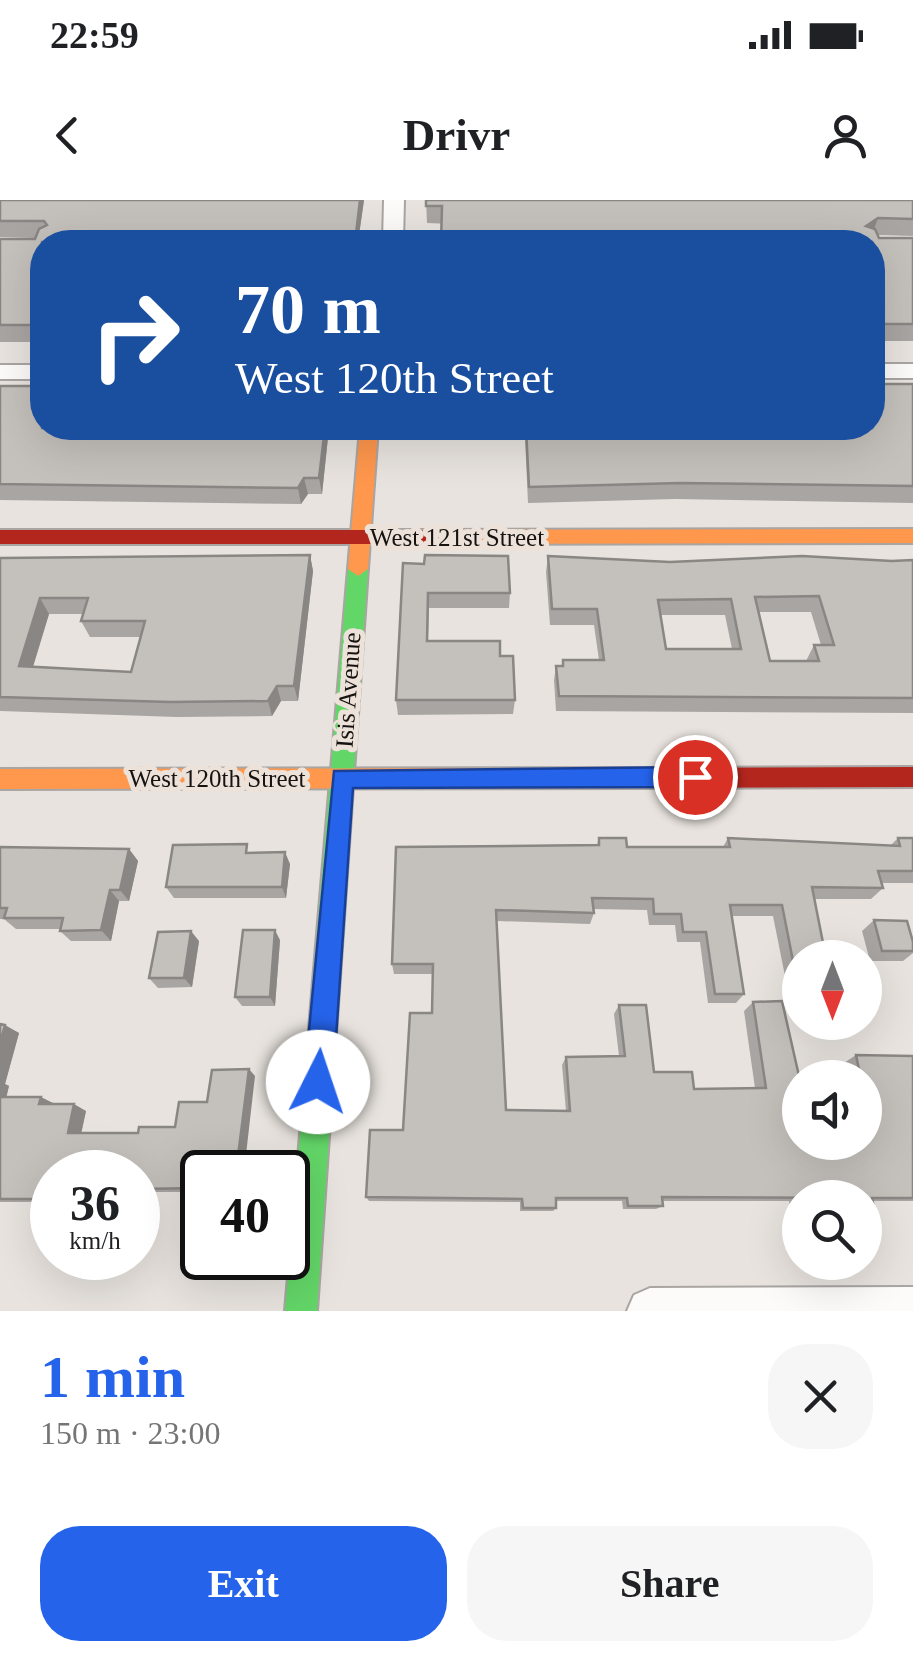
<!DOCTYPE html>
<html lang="en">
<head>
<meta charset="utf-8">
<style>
	:root { --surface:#fff; --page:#f6f6f6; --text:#202124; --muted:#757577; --accent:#2563eb }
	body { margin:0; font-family:"Times New Roman",serif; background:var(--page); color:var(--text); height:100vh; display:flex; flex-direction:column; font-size:38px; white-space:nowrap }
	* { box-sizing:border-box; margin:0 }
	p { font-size:32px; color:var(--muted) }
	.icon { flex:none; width:55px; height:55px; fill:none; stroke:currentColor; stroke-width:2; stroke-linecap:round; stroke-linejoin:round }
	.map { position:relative; height:1111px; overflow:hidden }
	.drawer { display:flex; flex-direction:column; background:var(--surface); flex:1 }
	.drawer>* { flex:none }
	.guide { position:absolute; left:30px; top:30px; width:855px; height:210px; border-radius:40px; box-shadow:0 10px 40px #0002; background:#1a4fa0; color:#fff; overflow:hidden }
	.needle { width:65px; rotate:180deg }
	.fabs { position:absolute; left:782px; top:740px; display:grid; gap:20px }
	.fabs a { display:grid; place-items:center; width:100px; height:100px; border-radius:50%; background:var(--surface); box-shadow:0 10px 40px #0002; font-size:50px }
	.speed { position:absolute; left:30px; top:950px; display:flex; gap:20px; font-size:50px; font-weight:700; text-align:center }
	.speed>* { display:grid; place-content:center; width:130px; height:130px; border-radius:50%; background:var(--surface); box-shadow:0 10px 40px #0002; line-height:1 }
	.speed small { font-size:25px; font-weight:400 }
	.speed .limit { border:5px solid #111; border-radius:15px; background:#fff; color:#111 }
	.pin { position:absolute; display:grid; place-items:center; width:85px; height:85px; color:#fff; margin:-42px; border:5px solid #fff; border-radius:50%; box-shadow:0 2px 10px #0007 }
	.me { position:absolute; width:110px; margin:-55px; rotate:4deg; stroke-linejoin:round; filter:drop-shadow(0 0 8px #0008) }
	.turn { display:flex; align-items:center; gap:35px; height:210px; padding:0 40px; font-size:45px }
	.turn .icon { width:130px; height:130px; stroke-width:2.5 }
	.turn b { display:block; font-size:70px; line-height:85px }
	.round { display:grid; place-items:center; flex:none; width:105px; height:105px; border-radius:40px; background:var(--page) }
	.head { display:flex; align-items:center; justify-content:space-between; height:170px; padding:0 40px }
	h1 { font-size:60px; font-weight:800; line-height:75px; color:var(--accent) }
	.button { display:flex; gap:20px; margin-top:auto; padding:20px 40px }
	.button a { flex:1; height:115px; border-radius:40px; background:var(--accent); color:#fff; font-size:40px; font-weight:800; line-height:115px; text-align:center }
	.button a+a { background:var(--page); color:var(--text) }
	.status { display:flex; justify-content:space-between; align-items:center; height:70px; padding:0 50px; background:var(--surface); direction:ltr }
	.status svg { height:28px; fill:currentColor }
	header { display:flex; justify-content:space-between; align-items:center; height:130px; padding:0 40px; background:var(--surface); font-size:45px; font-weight:800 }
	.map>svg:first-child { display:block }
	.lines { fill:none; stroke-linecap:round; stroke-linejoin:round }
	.street-casing { stroke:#a9a5a2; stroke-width:4 }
	.fast-casing { stroke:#a9a5a2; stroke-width:4 }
	.slow-casing { stroke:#a9a5a2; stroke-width:4 }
	.jam-casing { stroke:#a9a5a2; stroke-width:4 }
	.street { fill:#fcfbfa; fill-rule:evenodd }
	.fast { fill:#63d668; fill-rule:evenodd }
	.slow { fill:#ff974d; fill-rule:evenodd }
	.jam { fill:#b3261e; fill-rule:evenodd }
	.wall { fill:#a9a5a2; fill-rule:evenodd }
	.shaded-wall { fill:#898684 }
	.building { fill:#c4c0bc; stroke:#898684; stroke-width:2.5; fill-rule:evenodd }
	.route { fill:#2563eb; stroke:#184099; stroke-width:2.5 }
	.labels { text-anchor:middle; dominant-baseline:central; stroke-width:10; stroke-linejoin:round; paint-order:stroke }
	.street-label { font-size:25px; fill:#15120f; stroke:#ece2da }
</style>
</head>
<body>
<div class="status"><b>22:59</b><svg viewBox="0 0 49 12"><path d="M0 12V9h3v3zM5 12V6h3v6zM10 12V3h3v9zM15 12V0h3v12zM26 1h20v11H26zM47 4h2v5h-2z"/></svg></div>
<header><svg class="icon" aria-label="back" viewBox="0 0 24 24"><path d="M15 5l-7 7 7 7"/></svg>Drivr<svg class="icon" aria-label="person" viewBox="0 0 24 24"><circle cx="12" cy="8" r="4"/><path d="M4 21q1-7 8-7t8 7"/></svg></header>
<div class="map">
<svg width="913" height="1111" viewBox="0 0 913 1111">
	<rect width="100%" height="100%" fill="#e8e3de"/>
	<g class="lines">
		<g class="street-casing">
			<path id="street" d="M384,0H404L403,42H383Z
				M872,164H913V178H872Z
				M0,165H42V179H0Z
				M913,1087V1111H627L634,1095L650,1088Z"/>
		</g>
		<g class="fast-casing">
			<path id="fast" d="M358,362L368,369L317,1111H285L348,369Z"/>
		</g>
		<g class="slow-casing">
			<path id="slow" d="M360,228H378L368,369L358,376L348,369Z
				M913,329V343L434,344L424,337L434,330Z
				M639,568L647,571L650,578L647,585L639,588L0,589V569Z"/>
		</g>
		<g class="jam-casing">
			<path id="jam" d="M0,330H434L444,337L434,344H0Z
				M913,567V587L639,588L631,585L628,578L631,571L639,568Z"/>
		</g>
		<use href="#street" class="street"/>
		<use href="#fast" class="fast"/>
		<use href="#slow" class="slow"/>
		<use href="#jam" class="jam"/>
	</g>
	<path class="wall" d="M0,0H364L358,42H42V142H0V39L36,38L0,37Z
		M426,0H913V36L878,35L879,38H913V141H872V42L427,23Z
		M913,184V303L675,299L528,303L525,238L408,240V228H872Z
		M0,186L42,228H329L322,294H308L301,304L0,300Z
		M310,355L313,371L298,501H281L272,516L177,517L0,511V358ZM49,414H84L81,421L90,437H141L131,472L33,466Z
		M548,356L670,362L913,360V513L556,511L554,480L556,466H562L563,460H599L594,425H550L546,372ZM759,412H811L821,445H814L806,461H770ZM661,415H725L732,449H666Z
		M403,363L510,393L509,408H429L428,441L500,456L515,500L513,514L398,515L396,500Z
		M599,638L627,647H723L728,638L890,646L898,638H913V683H881L883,688L871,699H814L800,758V776H785L773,716H732L744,794L736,803H708L700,742H677L675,725H649L647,710L593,709L594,713L590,724L497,721L506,910L566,911L562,865L566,857L619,856L614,814L619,805L654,872L694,889L755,888L744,811L753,802L799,876L847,874L844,863L856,855L913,856V1001H872L874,1007L865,1009V998H800V1011H791L789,1001H662L663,1006L656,1009H623L622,1001H556V1008L553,1011H520V1002L369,1001L366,997L403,930L432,813L433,774H394L392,764L597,645Z
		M0,647L129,649L138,661L129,701H119L111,741H71L60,731L61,729H16L4,719H0Z
		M251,653L290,664L286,698H174L166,687Z
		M874,720L913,742V753L903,761H870L862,731Z
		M280,740L275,806H242L235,797Z
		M199,741L192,787L158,788L149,778Z
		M0,824L19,833L5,884L9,886L6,897L53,903L86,911L81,933H138L175,927L207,902L255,876L202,972V997L201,996V992H156L138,994V972H52V1002H0Z"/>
	<path class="shaded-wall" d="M360,0H364L358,42H355Z
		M878,18L872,35L866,26Z
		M325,228H329L322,294L319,278Z
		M304,278L308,294L301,304L298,288Z
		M310,355L313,371L298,501L294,486Z
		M40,398L49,414L29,480L19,466Z
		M277,486L281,501L272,516L268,501Z
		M129,649L138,661L129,701L120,690Z
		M285,652L290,664L286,698L282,687Z
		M110,690L119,701L111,741L101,730Z
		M275,730L280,740L275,806L270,797Z
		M191,731L199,741L192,787L184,778Z
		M5,825L19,833L5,884L9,886L5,903L0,901V844Z
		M249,869L255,876L244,972H236Z
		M41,897L53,903L52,911L39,904Z
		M74,904L86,911L80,939L68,933Z"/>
	<path class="building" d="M0,0H360L355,42H42V125H0V39H35L39,29L47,25L44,21H0Z
		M426,0H913V19L878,18L866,26L875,29L879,38H913V124H872V42H441L442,6H426Z
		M872,184H913V286L680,283L529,287L526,228H872Z
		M0,186H42V228H325L319,278H304L298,288L0,284Z
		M310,355L294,486H277L268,501L170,502L0,497V358ZM40,398H88L81,421H145L131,472L19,466Z
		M425,355L508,356L510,393H428L427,441H500V456H513L515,500H396L403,363L424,364Z
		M548,356L670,362L802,356L892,361L913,360V498L559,496L556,466H563V460H604L597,409H552ZM819,396L834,445H814L819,461H770L755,397ZM731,399L741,449H666L658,400Z
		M599,638H626L627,647H730L728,638L900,646L898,638H913V671H878L883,688L812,687L826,758H800V766H794L782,705H730L744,794H715L706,732H683L681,714H654L653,699L592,698L594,713L496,710L506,910L570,911L566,857L625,856L619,805H646L654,872H692L694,889L766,888L753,802L782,801L799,876L860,874L856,855L913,856V998H872L874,1007H865V998L662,997L663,1006H628L627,998H556V1008H523L522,999L366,997L370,930H403L410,813H432L433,764H392L396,647L599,645ZM800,878H865V942H800Z
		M247,644L246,653L285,652L282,687H166L173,645Z
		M0,647L129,649L120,690H110L101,730L60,731L63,718H4L7,708H0Z
		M874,720L907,721L913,742V751H882Z
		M243,730H275L270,797H235Z
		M191,731L184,778H149L158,732Z
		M0,824L5,825L0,844Z
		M249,869L236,972H202V996H201L202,988L138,989V972H52V999H0V897H41L39,904H74L68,933H138L139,927H175L179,902H207L212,870Z"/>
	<path class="route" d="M695,567L706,577L695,587L353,588L333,882L328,892L318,897L309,892L304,882L334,571Z"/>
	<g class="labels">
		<g class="street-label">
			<text x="457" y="337">West 121st Street</text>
			<text transform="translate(348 490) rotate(-86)">Isis Avenue</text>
			<text x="217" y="578">West 120th Street</text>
		</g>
	</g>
</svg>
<div class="fabs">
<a><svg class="needle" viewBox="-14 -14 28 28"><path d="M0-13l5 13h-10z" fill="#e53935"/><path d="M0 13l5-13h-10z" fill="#757577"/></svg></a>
<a><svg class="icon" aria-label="sound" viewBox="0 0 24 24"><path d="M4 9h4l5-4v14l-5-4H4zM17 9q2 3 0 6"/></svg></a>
<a><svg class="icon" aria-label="search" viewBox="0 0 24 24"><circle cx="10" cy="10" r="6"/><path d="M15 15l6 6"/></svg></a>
</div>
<div class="speed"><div>36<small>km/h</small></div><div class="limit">40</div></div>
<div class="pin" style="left:695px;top:577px;background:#d93025"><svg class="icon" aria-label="arrive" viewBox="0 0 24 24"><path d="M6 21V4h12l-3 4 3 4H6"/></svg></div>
<svg class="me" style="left:318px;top:882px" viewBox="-20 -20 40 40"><circle r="19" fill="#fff"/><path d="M0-13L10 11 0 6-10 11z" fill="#2563eb"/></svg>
<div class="guide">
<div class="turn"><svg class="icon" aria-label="right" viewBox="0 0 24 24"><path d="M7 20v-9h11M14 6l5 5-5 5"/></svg><div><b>70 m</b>West 120th Street</div></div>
</div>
</div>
<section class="drawer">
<div class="head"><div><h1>1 min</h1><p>150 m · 23:00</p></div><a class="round"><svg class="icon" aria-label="close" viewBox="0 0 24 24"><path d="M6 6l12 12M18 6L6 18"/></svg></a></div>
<div class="button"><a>Exit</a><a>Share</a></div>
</section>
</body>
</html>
